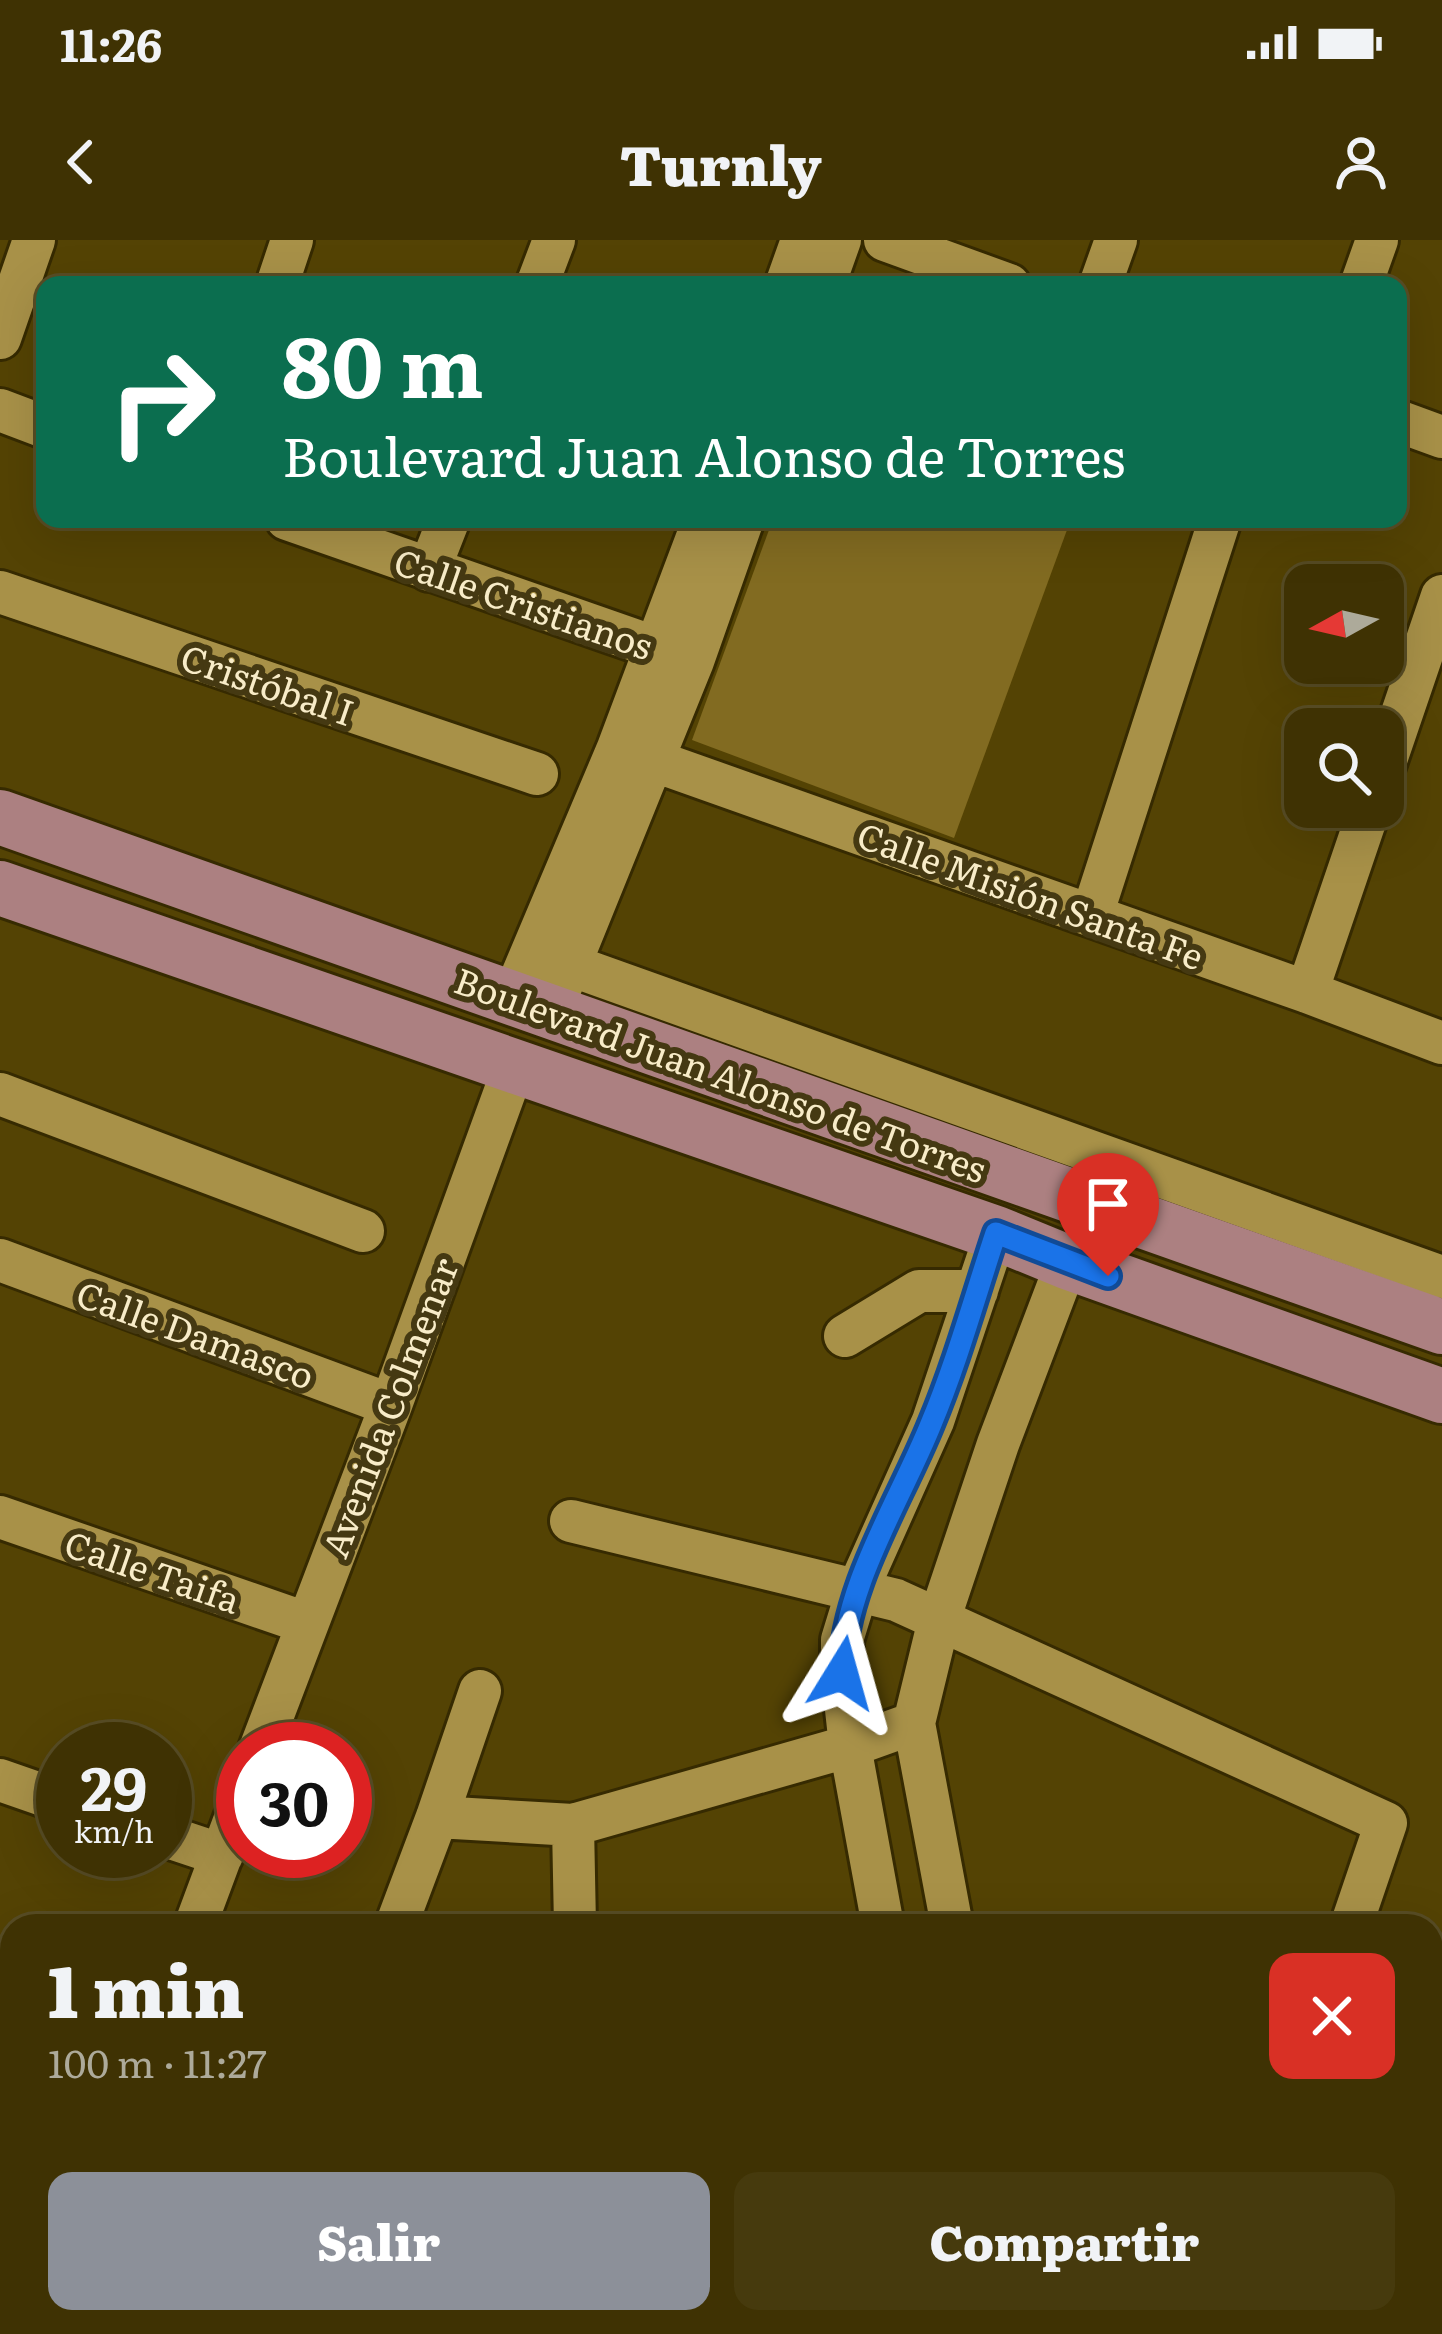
<!DOCTYPE html>
<html lang="es">
<head>
<meta charset="utf-8">
<style>
	:root { --surface:#3f3203; --page:#463a0d; --text:#f1f3f6; --muted:#adaa9a; --line:#584d25; --accent:#8c9099 }
	body { margin:0; font-family:Literata,serif; background:var(--page); color:var(--text); height:100vh; display:flex; flex-direction:column; font-size:45px; white-space:nowrap }
	* { box-sizing:border-box; margin:0 }
	p { font-size:39px; color:var(--muted) }
	.icon { flex:none; width:66px; height:66px; fill:none; stroke:currentColor; stroke-width:2; stroke-linecap:round; stroke-linejoin:round }
	.map { position:relative; flex:1; overflow:hidden }
	.drawer { position:absolute; left:0px; top:1674px; width:1443px; height:420px; display:flex; flex-direction:column; background:var(--surface); border-radius:36px 36px 0 0; box-shadow:0 12px 48px #0002,0 0 0 3px var(--line) }
	.drawer>* { flex:none }
	.top-card { position:absolute; left:36px; top:36px; width:1371px; height:252px; border-radius:24px; box-shadow:0 12px 48px #0002,0 0 0 3px var(--line); background:#0b6e4f; color:#fff; overflow:hidden }
	.needle { width:78px; rotate:262deg }
	.fabs { position:absolute; left:1284px; top:324px; display:grid; gap:24px }
	.fabs a { display:grid; place-items:center; width:120px; height:120px; border-radius:24px; background:var(--surface); box-shadow:0 12px 48px #0002,0 0 0 3px var(--line); font-size:60px }
	.speed { position:absolute; left:36px; top:1482px; display:flex; gap:24px; font-size:60px; font-weight:700; text-align:center }
	.speed>* { display:grid; place-content:center; width:156px; height:156px; border-radius:50%; background:var(--surface); box-shadow:0 12px 48px #0002,0 0 0 3px var(--line); line-height:1 }
	.speed small { font-size:30px; font-weight:400 }
	.speed .limit { border:18px solid #d22; background:#fff; color:#111 }
	.pin { position:absolute; display:grid; place-items:center; width:102px; height:102px; color:#fff; margin:-123px -51px; border-radius:50% 50% 50% 0; rotate:-45deg; box-shadow:0 0 12px #0007 }
	.pin .icon { rotate:45deg }
	.me { position:absolute; width:132px; margin:-66px; rotate:8deg; stroke-linejoin:round; filter:drop-shadow(0 0 9px #0008) }
	.turn { display:flex; align-items:center; gap:42px; height:252px; padding:0 48px; font-size:54px }
	.turn .icon { width:156px; height:156px; stroke-width:2.5 }
	.turn b { display:block; font-size:84px; line-height:102px }
	.round { display:grid; place-items:center; flex:none; width:126px; height:126px; border-radius:24px; background:var(--page) }
	.summary { display:flex; align-items:center; justify-content:space-between; height:204px; padding:0 48px }
	h1 { font-size:72px; font-weight:800; line-height:90px }
	.action { display:flex; gap:24px; margin-top:auto; padding:24px 48px }
	.action a { flex:1; height:138px; border-radius:24px; background:var(--accent); color:#fff; font-size:48px; font-weight:800; line-height:138px; text-align:center }
	.action a+a { background:var(--page); color:var(--text) }
	.status { display:flex; justify-content:space-between; align-items:center; height:84px; padding:0 60px; background:var(--surface); direction:ltr }
	.status svg { height:33px; fill:currentColor }
	header { display:flex; justify-content:space-between; align-items:center; height:156px; padding:0 48px; background:var(--surface); font-size:54px; font-weight:800 }
	.map>svg:first-child { display:block }
	.green { fill:#826b21 }
	.lines { fill:none; stroke-linecap:round; stroke-linejoin:round }
	.minor-casing { stroke:#362a01; stroke-width:48 }
	.major-casing { stroke:#362a01; stroke-width:60 }
	.minor { stroke:#a89148; stroke-width:42 }
	.major { stroke:#ac8081; stroke-width:54 }
	.route-casing { stroke:#114b97; stroke-width:30 }
	.route { stroke:#1a73e8; stroke-width:21 }
	.labels { text-anchor:middle; dominant-baseline:central; stroke-width:12; stroke-linejoin:round; paint-order:stroke }
	.street-label { font-size:36px; fill:#f8ecc8; stroke:#453912 }
</style>
</head>
<body>
<div class="status"><b>11:26</b><svg viewBox="0 0 49 12"><path d="M0 12V9h3v3zM5 12V6h3v6zM10 12V3h3v9zM15 12V0h3v12zM26 1h20v11H26zM47 4h2v5h-2z"/></svg></div>
<header><svg class="icon" aria-label="back" viewBox="0 0 24 24"><path d="M15 5l-7 7 7 7"/></svg>Turnly<svg class="icon" aria-label="person" viewBox="0 0 24 24"><circle cx="12" cy="8" r="4"/><path d="M4 21q1-7 8-7t8 7"/></svg></header>
<div class="map">
<svg width="1442" height="2094" viewBox="0 0 1442 2094">
	<rect width="100%" height="100%" fill="#544304"/>
	<path class="green" d="M773,279H1071L954,598L692,500Z"/>
	<g class="lines">
		<g class="minor-casing">
			<path id="minor" d="M885,0L1009,45
				M277,45L292,0
				M537,45L554,0
				M786,45L802,0
				M824,45L840,0
				M1100,45L1116,0
				M1361,45L1377,0
				M0,98L34,0
				M0,170L45,187
				M1398,181L1442,197
				M287,279L683,417
				M429,330L449,279
				M0,352L537,534
				M618,508L1307,752L1442,803
				M1383,529L1442,356
				M1092,675L1220,279
				M570,725L1442,1037
				M560,749L693,421L743,279
				M1307,752L1370,567
				M512,759L618,508L704,279
				M0,854L363,991
				M0,1020L391,1165
				M845,1096L919,1051H977
				M0,1277L306,1383
				M571,1281L896,1360L1386,1583L1351,1686
				M260,1509L391,1165L515,824
				M0,1540L63,1562
				M437,1577L573,1585
				M165,1596L222,1615
				M195,1686L243,1557
				M396,1686L437,1577L480,1451
				M575,1686L573,1585L850,1506L914,1483
				M883,1686L850,1506L842,1433V1400L857,1351L933,1181L996,993
				M952,1686L914,1483L939,1380L998,1204L1067,1022
				M331,2082L343,2094
				M42,2094L46,2082
				M1208,2094L1213,2082"/>
		</g>
		<g class="major-casing">
			<path id="major" d="M0,577L1442,1087
				M0,648L996,993L1067,1022L1442,1156"/>
		</g>
		<use href="#minor" class="minor"/>
		<use href="#major" class="major"/>
	</g>
	<g class="lines">
		<g class="route-casing">
			<path id="route" d="M842,1433C843,1347 899,1263 931,1184C957,1122 975,1056 996,993L1108,1036"/>
		</g>
		<use href="#route" class="route"/>
	</g>
	<g class="labels">
		<g class="street-label">
			<text transform="translate(524 362) rotate(19)">Calle Cristianos</text>
			<text transform="translate(268 443) rotate(19)">Cristóbal I</text>
			<text transform="translate(1031 654) rotate(20)">Calle Misión Santa Fe</text>
			<text transform="translate(721 833) rotate(20)">Boulevard Juan Alonso de Torres</text>
			<text transform="translate(196 1093) rotate(20)">Calle Damasco</text>
			<text transform="translate(388 1167) rotate(-69)">Avenida Colmenar</text>
			<text transform="translate(153 1330) rotate(19)">Calle Taifa</text>
		</g>
	</g>
</svg>
<div class="fabs">
<a><svg class="needle" viewBox="-14 -14 28 28"><path d="M0-13l5 13h-10z" fill="#e53935"/><path d="M0 13l5-13h-10z" fill="#adaa9a"/></svg></a>
<a><svg class="icon" aria-label="search" viewBox="0 0 24 24"><circle cx="10" cy="10" r="6"/><path d="M15 15l6 6"/></svg></a>
</div>
<div class="speed"><div>29<small>km/h</small></div><div class="limit">30</div></div>
<div class="pin" style="left:1108px;top:1036px;background:#d93025"><svg class="icon" aria-label="arrive" viewBox="0 0 24 24"><path d="M6 21V4h12l-3 4 3 4H6"/></svg></div>
<svg class="me" style="left:842px;top:1433px" viewBox="-20 -20 40 40"><path d="M0-17L14 15 0 8-14 15z" fill="#1a73e8" stroke="#fff" stroke-width="4"/></svg>
<div class="top-card">
<div class="turn"><svg class="icon" aria-label="right" viewBox="0 0 24 24"><path d="M7 20v-9h11M14 6l5 5-5 5"/></svg><div><b>80 m</b>Boulevard Juan Alonso de Torres</div></div>
</div>
<section class="drawer">
<div class="summary"><div><h1>1 min</h1><p>100 m · 11:27</p></div><a class="round" style="background:#d93025;color:#fff"><svg class="icon" aria-label="close" viewBox="0 0 24 24"><path d="M6 6l12 12M18 6L6 18"/></svg></a></div>
<div class="action"><a>Salir</a><a>Compartir</a></div>
</section>
</div>
</body>
</html>
